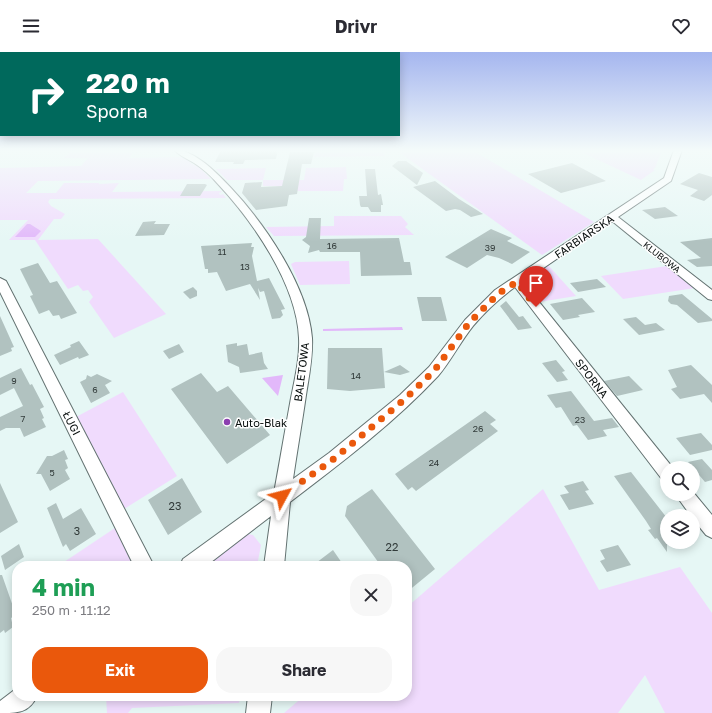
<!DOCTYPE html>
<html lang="en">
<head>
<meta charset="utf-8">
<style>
	:root { --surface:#fff; --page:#f7f7f7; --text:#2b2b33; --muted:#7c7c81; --accent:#ea580c }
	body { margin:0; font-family:"Golos Text",sans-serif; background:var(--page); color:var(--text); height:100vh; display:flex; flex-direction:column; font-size:15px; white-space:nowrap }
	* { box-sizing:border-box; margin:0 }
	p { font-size:13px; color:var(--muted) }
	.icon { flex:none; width:22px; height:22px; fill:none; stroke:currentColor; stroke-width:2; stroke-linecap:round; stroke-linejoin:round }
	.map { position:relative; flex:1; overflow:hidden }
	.panel { position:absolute; left:12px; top:509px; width:400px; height:140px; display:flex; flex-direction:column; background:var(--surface); border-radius:16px; box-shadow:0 2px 10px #0003 }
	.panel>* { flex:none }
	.top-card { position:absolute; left:0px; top:0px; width:400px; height:84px; box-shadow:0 2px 10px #0003; background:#00695c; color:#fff; overflow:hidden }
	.controls { position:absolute; left:660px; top:409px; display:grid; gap:8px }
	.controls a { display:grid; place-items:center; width:40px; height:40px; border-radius:50%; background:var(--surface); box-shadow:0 2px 10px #0003; font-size:20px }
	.pin { position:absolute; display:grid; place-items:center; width:34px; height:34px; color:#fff; margin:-41px -17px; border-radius:50% 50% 50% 0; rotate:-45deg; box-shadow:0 0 4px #0007 }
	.pin .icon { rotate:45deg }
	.me { position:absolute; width:44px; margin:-22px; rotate:52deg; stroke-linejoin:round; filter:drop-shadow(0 0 3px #0008) }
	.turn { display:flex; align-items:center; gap:14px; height:84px; padding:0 20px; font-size:18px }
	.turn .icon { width:52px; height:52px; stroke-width:2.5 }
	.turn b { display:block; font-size:28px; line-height:34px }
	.round { display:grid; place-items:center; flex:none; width:42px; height:42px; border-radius:16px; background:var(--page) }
	.summary { display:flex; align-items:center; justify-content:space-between; height:68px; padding:0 20px }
	h1 { font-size:24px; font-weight:700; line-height:30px; color:#1e9e55 }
	.cta { display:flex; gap:8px; margin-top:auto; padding:8px 20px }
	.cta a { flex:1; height:46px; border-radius:16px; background:var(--accent); color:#fff; font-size:16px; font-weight:700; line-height:46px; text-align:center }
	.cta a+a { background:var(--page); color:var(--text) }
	header { display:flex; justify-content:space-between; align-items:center; height:52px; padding:0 20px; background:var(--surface); font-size:18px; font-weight:700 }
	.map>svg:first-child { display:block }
	.green { fill:#f0dbfd }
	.water { fill:#e2b8fa }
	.building { fill:#b1c2c0 }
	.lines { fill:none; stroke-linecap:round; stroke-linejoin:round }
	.minor-casing { stroke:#637271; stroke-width:2 }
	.minor { fill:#fff; fill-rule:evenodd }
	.route { stroke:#ea580c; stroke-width:7; stroke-dasharray:0 12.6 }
	.poi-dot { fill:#8c3fb0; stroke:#fff; stroke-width:1.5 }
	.labels { text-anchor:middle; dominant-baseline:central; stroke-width:3; stroke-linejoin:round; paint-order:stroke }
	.number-label { font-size:9px; fill:#323b3a }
	.far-street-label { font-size:9px; fill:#080e0d; stroke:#fff }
	.street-label { font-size:11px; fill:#080e0d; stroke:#fff }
	.poi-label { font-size:11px; fill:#080e0d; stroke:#fff; text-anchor:start }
	.near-number-label { font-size:11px; fill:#323b3a }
</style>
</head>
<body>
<header><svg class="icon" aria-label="menu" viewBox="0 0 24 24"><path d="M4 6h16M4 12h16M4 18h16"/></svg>Drivr<svg class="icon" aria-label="heart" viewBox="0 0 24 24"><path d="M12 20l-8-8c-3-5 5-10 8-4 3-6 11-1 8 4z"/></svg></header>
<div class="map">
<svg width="712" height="661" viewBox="0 0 712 661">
	<rect width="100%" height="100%" fill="#e6f7f5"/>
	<path class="green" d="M73,98H135L129,106L184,105L191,109L190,111L199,115L211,127L38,129L26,141H56L64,131H99V132C106,132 112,131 119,131L112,140L221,139L222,140L219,141L220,143L223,142L226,146L50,147L48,150L51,154L65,162L61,167H54L38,188L98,187L166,262L114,286L89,250L93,245L88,238L83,239L78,233L68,237L35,188H9L28,168H0V116L81,114L88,106H64Z
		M315,98H384L385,104L314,105Z
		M396,98H472L594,170L542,203Z
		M577,98H662L655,116L653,117L655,118L641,128Z
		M346,115L347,127H344L343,139H276L277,134H263V128H227L216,117L266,116L263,128H304L306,116Z
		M334,164H401L408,172L405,175L414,183L274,184L266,175L334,174Z
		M349,209L350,232L300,233L291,212L295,210Z
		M548,213L576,244L539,250L524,231Z
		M667,214L695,236L623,247L601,224Z
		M123,340L177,424L124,457L76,365Z
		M543,437L599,538L680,515L712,561V661H665L645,623L618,661H284L304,644H407V555Z
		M115,476L134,514H58Z
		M247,482L253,483L261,493L257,514H206Z
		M106,644H240L239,651L132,656L128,661H107Z"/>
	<path class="water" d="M27,172H30L41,179L35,185H15Z
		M402,275L403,278L323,279V277Z
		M283,323L278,344L262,326Z"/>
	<path class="building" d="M221,98H278L276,107L245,108L243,112H233L234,110H215Z
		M290,100H314L311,112H302L297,142L289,143L287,154L256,158L242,141L245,131L262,130L261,135L282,134Z
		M398,109H406L423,121L417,133L392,114Z
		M572,111L606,129L561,141L528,122Z
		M365,117H375L378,143L381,142L383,153H381V160H371L368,155H361L360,153L359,144H367Z
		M699,121L712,125V143L704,149L690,144L698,138L680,132Z
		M435,129L459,147L483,162L471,165L460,158L455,157L446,159L413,135Z
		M187,132H205L207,133L200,144H180Z
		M665,155L678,164L655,167L642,158Z
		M309,166H321L320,187L399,186L404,210H410L412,223L361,224L360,200H320L319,198L308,201L310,194L302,188L306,185Z
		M156,169L154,172H170L164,183L135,184L143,170Z
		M491,177L512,186L507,189L530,200L512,212L499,206L487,203L467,216L445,205Z
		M712,186V214L697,215L687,208L701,206L680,190Z
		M252,191L251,195H254L252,204L257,229L269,226L285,257L281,258L283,263L280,266L272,267L264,239L260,240L258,236L260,248L250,232L226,239L217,220L208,221V217H205L201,194Z
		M38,211L50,231L57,229L77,261L61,267L59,263L53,264L49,258L39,262L30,244L33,243L20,217Z
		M597,227L606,235L578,240L570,231Z
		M193,235L197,239V244L190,247L183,240Z
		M682,242L712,267V269L698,271L677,253L671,252L668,249L669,244Z
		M417,245H441L447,269H422Z
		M582,246L595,260L578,263L580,265L563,268L550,252Z
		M506,249L519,265L523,264L532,276L518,278L500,254Z
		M0,264L14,295L11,296L12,299L0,304Z
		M636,265L645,273L656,271L665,278L639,283L623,267Z
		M79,289L89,303L79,307L78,305L60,313L54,303L71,295L70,293Z
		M237,291V294L247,292L249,303L262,300L264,311L268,317L240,321L239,315L228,310L226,293Z
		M179,292L184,300L169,307L163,299Z
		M328,296H382L385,336L350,339L327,337Z
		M556,308L565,319L562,320L568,328L557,330L542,311Z
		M400,313L410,320L400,323L384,320Z
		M691,313L712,333V351L704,342L680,347L671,337L677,335L668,318Z
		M21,316L30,333L32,332L44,355L40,357L44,366L42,367L46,375L24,385L20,376H6L0,379V365L23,354L14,336L0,343V326Z
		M201,321L217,340L228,334L270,383L227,412L171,337Z
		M97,322L112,329L105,333L110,341L91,351L80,330L86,327L87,323L91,325Z
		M629,324L643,338L617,344L604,329Z
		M571,339L594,369L612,366L619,375L603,378L607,384L588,388L577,373L573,374L561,355L556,356L547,343Z
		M485,359L496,368L490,372L498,379L416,439L412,435L408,438L395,422Z
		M701,381L712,393V398L690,403L676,386Z
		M64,398L68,407L65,408L68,416L65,418L70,427L50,439L41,422H36L47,404H52Z
		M702,407L712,418V428L705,430L688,410Z
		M631,420L667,466V500L657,486L655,487L648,478L651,477L646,469L614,424Z
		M182,426L202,460L168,483L148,448Z
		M583,429L589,438L585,439L594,452L569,458L560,443L569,441L564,434Z
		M0,431L18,470L0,481Z
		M372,437L435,517L407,540V514H381L345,464L347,454Z
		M56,451L63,467L81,456L96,482L70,499L66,492L63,495L47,456Z
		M19,492L24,505L5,518L1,504Z
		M618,493L631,513L607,520L600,509L605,507L600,498Z
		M333,498L344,514H312Z
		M0,523H2L16,563L11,566L13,575L5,581L4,578L0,581Z"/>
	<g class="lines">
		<g class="minor-casing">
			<path id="minor" d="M174,98C194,97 218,122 231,136C265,172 308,235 312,286C313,305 309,324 306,343C302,371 297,399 293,427L329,401L400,343L429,315L465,268L495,238L664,126L674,98H682L671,129L618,165L712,238V248L708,247L612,169L523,230L673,416H667V429L661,426L515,235C500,246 485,260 473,274C460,290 451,309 438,324C394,371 341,411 290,450L284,514H264L271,464L206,514H180L183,507L274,441C280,409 285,378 291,346C295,326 300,306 299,286C297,233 253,169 217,131C211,124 202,116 194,111C188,107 180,104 174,98Z
				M0,226L6,229L154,514H134L0,240Z
				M693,440L712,463V486L706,483L693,467V464H691L675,442H693Z
				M17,636V644H37C29,661 18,661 0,661V649Z
				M248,644H272L270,661H246Z"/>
		</g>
		<use href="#minor" class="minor"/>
	</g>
	<linearGradient id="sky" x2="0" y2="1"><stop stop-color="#a5b6ef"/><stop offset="0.52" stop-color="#f4fbfa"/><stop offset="1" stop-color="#f4fbfa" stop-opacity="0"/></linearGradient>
	<rect width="712" height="190" fill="url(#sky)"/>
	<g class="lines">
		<path class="route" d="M282,444L335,406L405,347L434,319L469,271L499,241L517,230L536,255"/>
	</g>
	<circle class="poi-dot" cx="227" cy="370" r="4"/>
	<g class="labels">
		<g class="number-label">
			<text x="332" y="193">16</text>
			<text x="490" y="195">39</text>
			<text x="222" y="199">11</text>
			<text x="245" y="214">13</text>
			<text x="356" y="323">14</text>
			<text x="14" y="328">9</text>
			<text x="95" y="337">6</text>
			<text x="23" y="366">7</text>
			<text x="580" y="367">23</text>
			<text x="478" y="376">26</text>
			<text x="434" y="410">24</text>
			<text x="52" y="420">5</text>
		</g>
		<g class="far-street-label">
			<text transform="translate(662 205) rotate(38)">KLUBOWA</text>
		</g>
		<g class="street-label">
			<text transform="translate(584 184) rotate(-34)">FARBIARSKA</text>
			<text transform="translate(301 320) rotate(-83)">BALETOWA</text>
			<text transform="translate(592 326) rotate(52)">SPORNA</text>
			<text transform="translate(72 371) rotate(63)">ŁUGI</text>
		</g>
		<g class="poi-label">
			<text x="235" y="370">Auto-Blak</text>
		</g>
		<g class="near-number-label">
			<text x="175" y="453">23</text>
			<text x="77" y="478">3</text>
			<text x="392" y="494">22</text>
		</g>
	</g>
</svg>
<div class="controls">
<a><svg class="icon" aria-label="search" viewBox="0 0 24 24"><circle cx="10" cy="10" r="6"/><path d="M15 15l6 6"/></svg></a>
<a><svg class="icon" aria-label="layers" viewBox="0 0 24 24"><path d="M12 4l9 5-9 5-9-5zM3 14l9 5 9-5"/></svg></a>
</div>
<div class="pin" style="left:536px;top:255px;background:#d93025"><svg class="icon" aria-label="arrive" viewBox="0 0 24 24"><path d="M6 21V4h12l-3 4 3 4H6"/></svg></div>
<svg class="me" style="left:282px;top:444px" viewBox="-20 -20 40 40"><path d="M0-17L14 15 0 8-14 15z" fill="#ea580c" stroke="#fff" stroke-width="4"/></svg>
<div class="top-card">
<div class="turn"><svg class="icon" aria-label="right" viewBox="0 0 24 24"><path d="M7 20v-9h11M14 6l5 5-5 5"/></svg><div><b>220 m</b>Sporna</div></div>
</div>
<section class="panel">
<div class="summary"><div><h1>4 min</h1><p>250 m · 11:12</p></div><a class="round"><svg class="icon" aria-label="close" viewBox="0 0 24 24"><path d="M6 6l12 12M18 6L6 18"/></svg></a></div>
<div class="cta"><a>Exit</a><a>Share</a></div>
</section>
</div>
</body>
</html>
